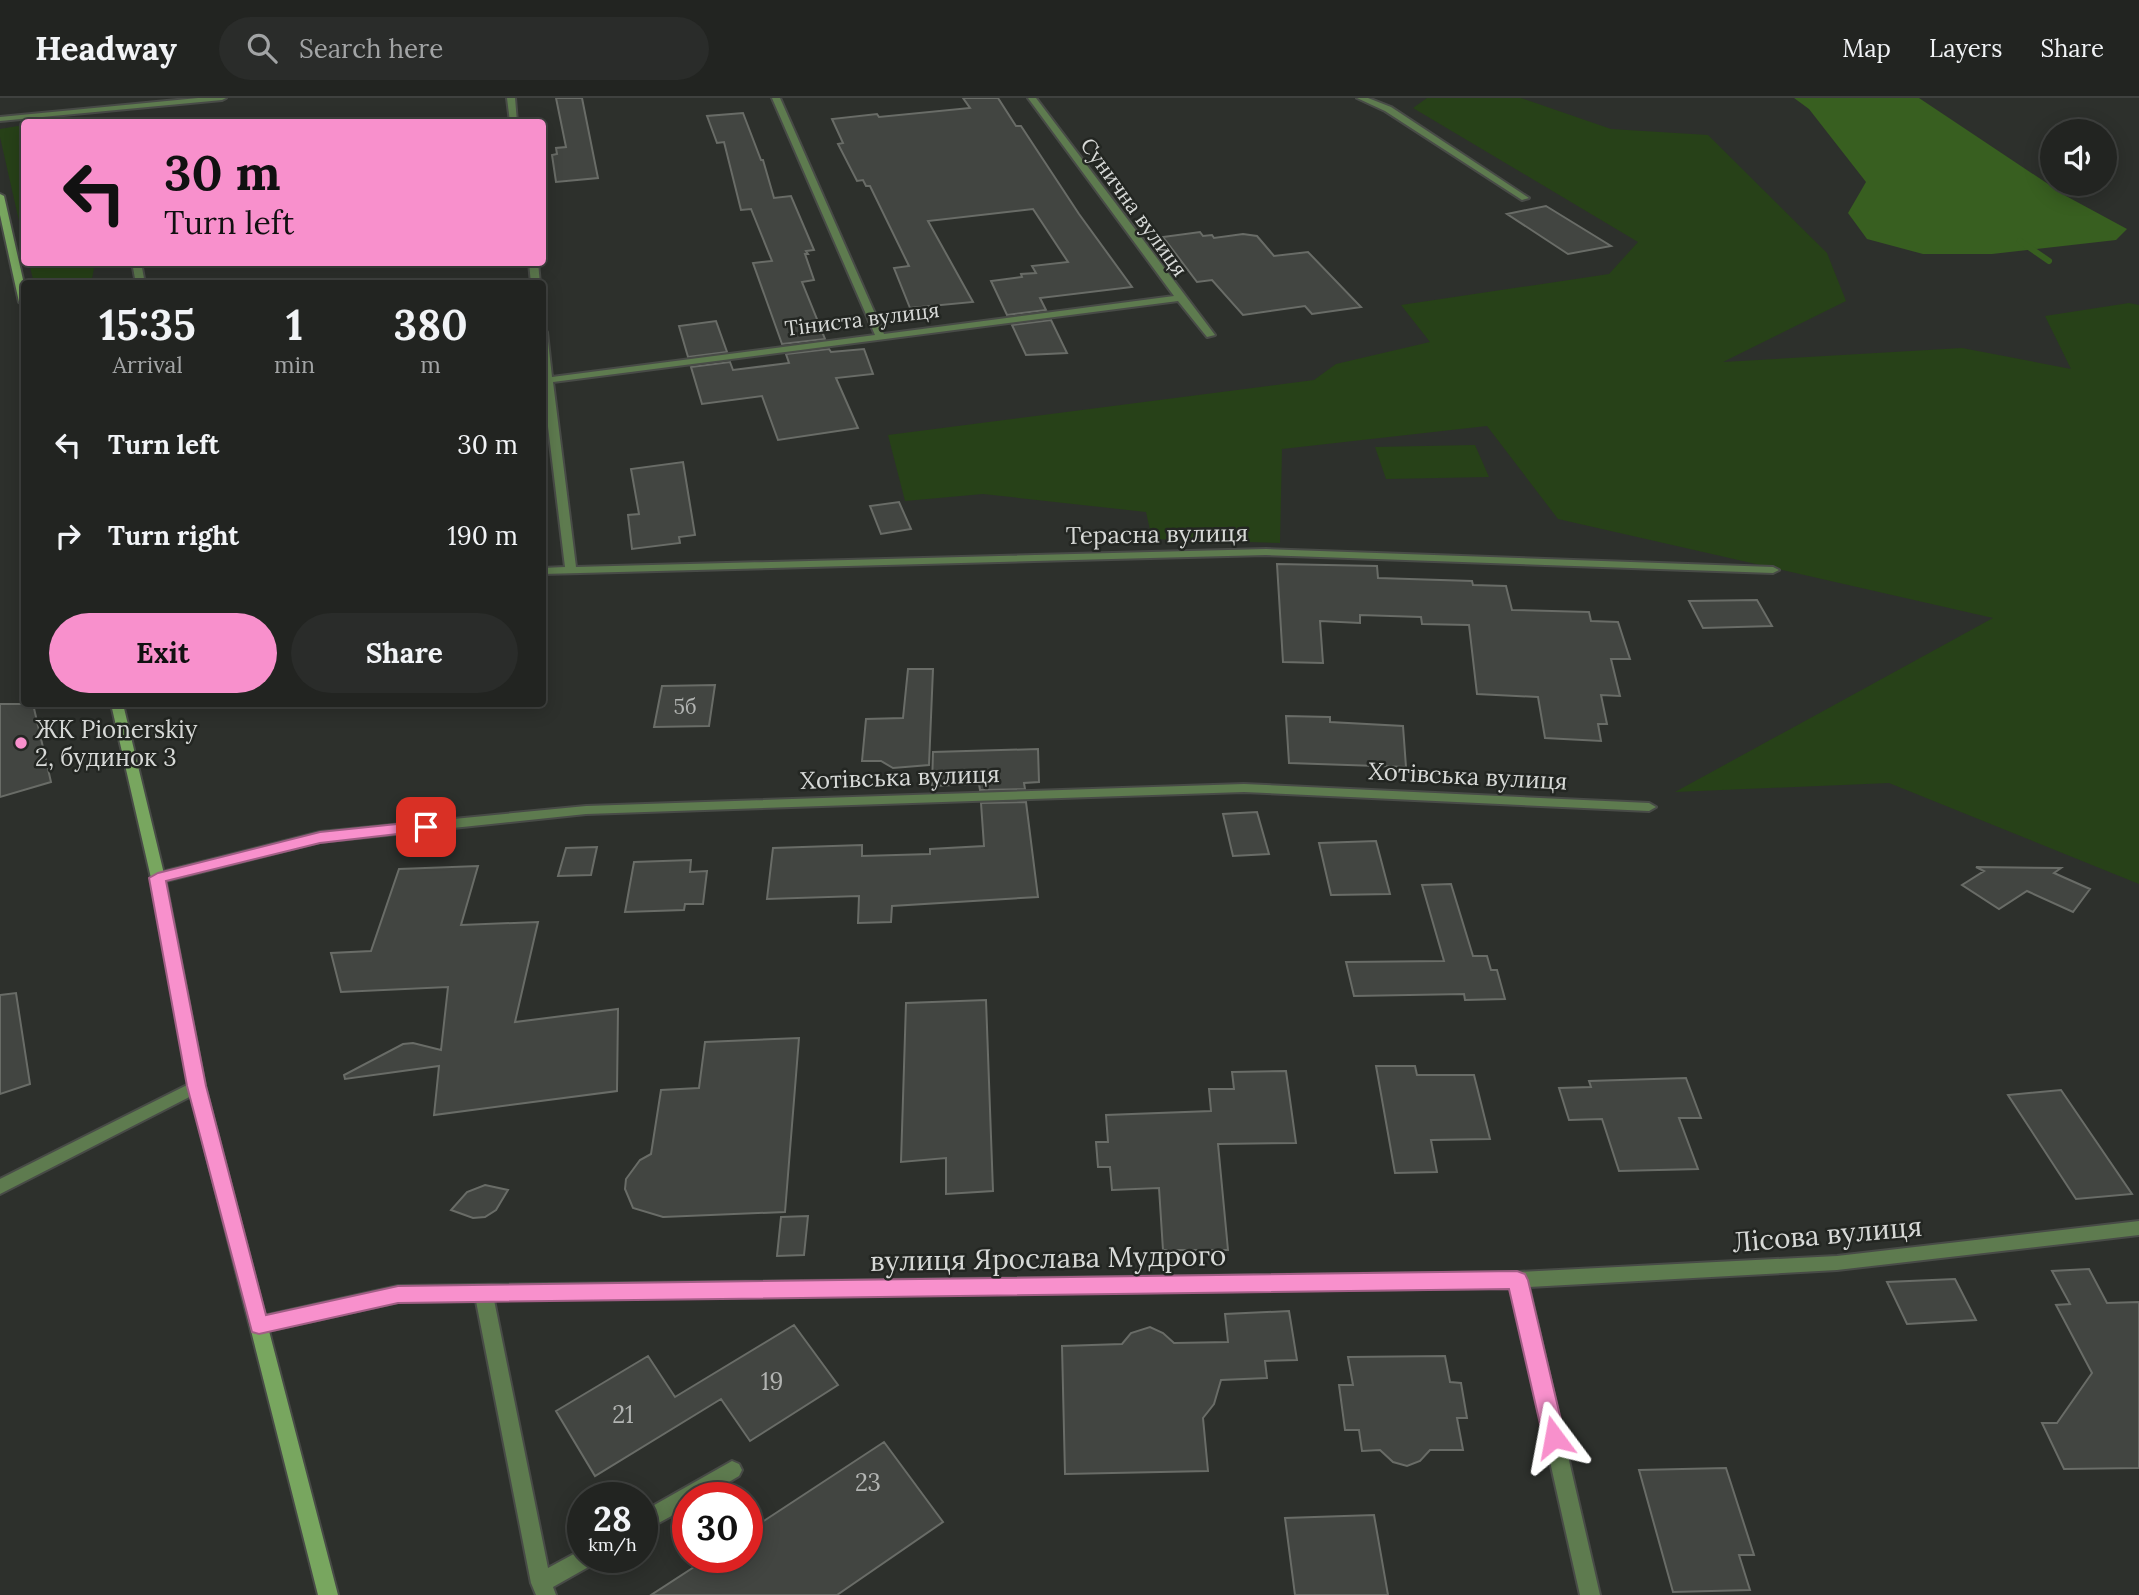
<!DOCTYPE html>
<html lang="en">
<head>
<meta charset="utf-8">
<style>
	:root { --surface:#222421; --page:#2a2c2a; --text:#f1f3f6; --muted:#a2a4a5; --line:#3f413f; --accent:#f890cc }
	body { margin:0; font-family:Lora,serif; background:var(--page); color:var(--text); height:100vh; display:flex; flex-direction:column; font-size:26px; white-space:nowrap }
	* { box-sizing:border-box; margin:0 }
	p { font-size:23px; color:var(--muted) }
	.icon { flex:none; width:38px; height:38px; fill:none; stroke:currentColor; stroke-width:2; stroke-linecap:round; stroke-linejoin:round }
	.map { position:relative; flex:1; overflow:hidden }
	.side { position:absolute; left:21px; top:182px; width:525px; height:427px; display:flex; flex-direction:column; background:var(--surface); border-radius:7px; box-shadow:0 4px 18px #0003,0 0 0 2px var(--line) }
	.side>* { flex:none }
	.top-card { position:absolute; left:21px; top:21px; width:525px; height:147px; border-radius:7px; box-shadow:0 4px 18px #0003,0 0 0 2px var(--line); background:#f890cc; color:#111; overflow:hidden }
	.controls { position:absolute; left:2040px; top:21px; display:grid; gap:14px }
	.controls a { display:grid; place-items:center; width:77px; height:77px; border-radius:50%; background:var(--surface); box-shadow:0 4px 18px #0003,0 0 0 2px var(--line); font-size:35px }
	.speed { position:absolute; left:567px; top:1384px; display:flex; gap:14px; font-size:35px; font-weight:700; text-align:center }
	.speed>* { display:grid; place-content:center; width:91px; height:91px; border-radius:50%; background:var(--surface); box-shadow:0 4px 18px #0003,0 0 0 2px var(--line); line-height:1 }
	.speed small { font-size:18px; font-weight:400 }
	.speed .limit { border:10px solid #d22; background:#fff; color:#111 }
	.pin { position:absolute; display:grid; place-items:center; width:60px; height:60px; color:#fff; margin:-30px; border-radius:14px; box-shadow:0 4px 10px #0006 }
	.me { position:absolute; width:77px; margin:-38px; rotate:347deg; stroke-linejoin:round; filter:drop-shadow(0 0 5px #0008) }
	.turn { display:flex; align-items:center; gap:24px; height:147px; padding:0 28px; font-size:32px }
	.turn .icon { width:91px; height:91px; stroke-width:2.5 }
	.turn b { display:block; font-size:49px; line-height:60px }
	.eta { display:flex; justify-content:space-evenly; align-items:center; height:119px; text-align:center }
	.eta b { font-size:42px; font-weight:800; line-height:49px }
	.action { display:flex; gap:14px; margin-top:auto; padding:14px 28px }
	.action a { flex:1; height:80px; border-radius:42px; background:var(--accent); color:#111; font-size:28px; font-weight:800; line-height:80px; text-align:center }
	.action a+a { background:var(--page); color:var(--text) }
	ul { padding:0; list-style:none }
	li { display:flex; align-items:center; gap:21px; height:91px; padding:0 28px }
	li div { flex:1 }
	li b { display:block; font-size:26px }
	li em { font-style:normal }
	header { display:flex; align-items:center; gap:42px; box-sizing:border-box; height:98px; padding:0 35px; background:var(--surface); border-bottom:2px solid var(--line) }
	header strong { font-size:33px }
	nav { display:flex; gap:38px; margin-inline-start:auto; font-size:24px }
	.search { width:490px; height:63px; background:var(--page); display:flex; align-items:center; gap:18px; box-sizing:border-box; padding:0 24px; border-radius:38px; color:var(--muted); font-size:26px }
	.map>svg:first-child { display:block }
	.green { fill:#274118 }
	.water { fill:#385f20 }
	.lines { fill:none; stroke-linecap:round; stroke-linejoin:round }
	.stream { stroke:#385f20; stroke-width:6 }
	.building { fill:#424541; stroke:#696c67; stroke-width:2 }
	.street-casing { stroke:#484b47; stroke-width:4 }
	.secondary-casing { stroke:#484b47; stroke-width:4 }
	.street { fill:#5e7b4f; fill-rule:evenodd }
	.secondary { fill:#78a65f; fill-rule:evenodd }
	.route { fill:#f890cc; stroke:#a15e85; stroke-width:2 }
	.poi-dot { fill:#f890cc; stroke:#232622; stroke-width:2.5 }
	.labels { text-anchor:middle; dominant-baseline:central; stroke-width:5; stroke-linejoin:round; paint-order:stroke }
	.far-street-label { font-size:21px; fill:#d7d9d7; stroke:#232622 }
	.number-label { font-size:21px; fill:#b2b4b2 }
	.street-label { font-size:24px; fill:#d7d9d7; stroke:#232622 }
	.poi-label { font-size:24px; fill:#d7d9d7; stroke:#232622; text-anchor:start }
	.near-number-label { font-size:24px; fill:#b2b4b2 }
	.near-street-label { font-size:28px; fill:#d7d9d7; stroke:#232622 }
</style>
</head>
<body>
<header>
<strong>Headway</strong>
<div class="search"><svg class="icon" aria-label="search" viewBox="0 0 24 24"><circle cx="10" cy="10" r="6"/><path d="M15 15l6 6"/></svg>Search here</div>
<nav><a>Map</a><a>Layers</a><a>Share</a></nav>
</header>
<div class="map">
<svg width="2139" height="1497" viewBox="0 0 2139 1497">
	<rect width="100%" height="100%" fill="#2d302c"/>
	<path class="green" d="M1427,0H1521L1611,31L1708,37L1827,155L1846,203L1723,264L1962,250L2071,271L2045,218L2129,205L2139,207V786L1889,685L1675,694L1993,520L1558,421L1487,328L1282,351L1280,445L1152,441L1146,414L983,396L905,403L888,337L1314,282L1336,266L1430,244L1401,207L1609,176L1638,144L1413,10Z
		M18,28L24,30V145L0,39V31Z
		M29,165V164L95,165L91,186L34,185Z
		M1475,347L1489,379L1386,381L1375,349Z"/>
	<path class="water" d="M1794,0H1919L2066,98L2127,131L2116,142L1992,156H1923L1867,141L1848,115L1866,84L1809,11Z"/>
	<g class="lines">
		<path class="stream" d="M2020,143L2049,163"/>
	</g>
	<path class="building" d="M556,0H582L598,80L556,84L552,57L557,56L556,50L566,49Z
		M963,0H998L1016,28H1021L1079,116L1132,189L1040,200L1046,212L1007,217L991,183L1022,179L1021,176L1036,175L1032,168L1068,164L1033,111L928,123L973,204L910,210L894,170L909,168L870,88H866L863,82L857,83L838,46L843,45L832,21L877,16L879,19L970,10Z
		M743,15L761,62H763L774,100L791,98L814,152L806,153L808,156H805L814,182L802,184L825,241L782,246L753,165L772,163L751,111L741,112L724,44L717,45L707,18Z
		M1546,108L1611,148L1568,156L1507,116Z
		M1200,134L1203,138L1212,137L1214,140L1243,136L1257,138L1274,158L1308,154L1361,209L1312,216L1305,208L1243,217L1212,182L1197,184L1163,139Z
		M1051,222L1067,255L1026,257L1012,227Z
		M716,223L727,254L688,259L679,228Z
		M829,251L831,254L864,251L873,276L836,280L858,330L778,342L762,298L702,306L691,269L730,264L733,272L789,265L786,256Z
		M683,364L695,437L679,439L680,445L632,451L628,417L639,416L631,371Z
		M899,404L911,431L881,436L870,408Z
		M1277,466L1377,468L1378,480L1472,483L1473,487L1506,488L1512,512L1589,514L1591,523L1618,524L1630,561H1611L1620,598L1601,597L1607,626H1598L1601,643L1545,640L1538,599L1477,596L1469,527L1422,526L1421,519L1360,517V525L1320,523L1323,565L1283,564Z
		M1757,502L1772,528L1703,530L1689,503Z
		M908,571H933L929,667L893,670L881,663H862L866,621L903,620Z
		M715,587L709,628L654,629L662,588Z
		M0,606H33L51,684L0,699Z
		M1286,618L1330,619V624L1403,628L1406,669L1289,665Z
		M1038,651L1039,684L1024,685L1025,691L980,692L979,686L932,688L933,654Z
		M1026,704L1038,799L892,808L891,824L858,825L859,798L767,801L773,750L862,747V758L930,756V751L984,748L981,705Z
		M1257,714L1269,756L1233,758L1223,716Z
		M1376,743L1390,796L1331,797L1319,745Z
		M597,749L591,777L558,778L566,750Z
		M691,762L690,774L707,773L703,806H685L684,812L625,814L634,764Z
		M478,768L461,827L538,824L515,924L618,911L617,993L434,1017L439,968L345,981L344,977L403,946L413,945L441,952L448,889L341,894L331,855L371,853L399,771Z
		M1976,769L2061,770L2054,775L2090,791L2073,814L2027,793L1999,811L1962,787L1984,773Z
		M1451,786L1473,858H1487L1491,872H1497L1505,901L1465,902L1464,896L1354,898L1346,864L1444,863L1422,787Z
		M16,895L30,986L0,996V897Z
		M986,902L993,1093L946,1096V1060L901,1064L906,905Z
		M799,940L785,1114L663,1119L633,1110L625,1091L626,1081L640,1062L651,1056L661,992L699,990L705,944Z
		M1376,968H1415L1417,977H1474L1490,1041L1431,1042L1437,1074L1395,1075Z
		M1286,973L1296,1045L1218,1046L1228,1152H1163L1159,1090L1112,1092L1110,1069H1098L1096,1044H1108L1106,1017L1211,1013L1209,991H1234L1232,974Z
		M1686,980L1701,1020H1679L1698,1071L1619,1073L1602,1021L1569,1022L1559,990L1591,989L1589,983Z
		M2061,992L2132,1096L2076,1101L2008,997Z
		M485,1087L508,1092L496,1112L485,1119L473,1120L451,1112L467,1094Z
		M808,1118L804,1157L777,1158L781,1119Z
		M2089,1171L2107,1205L2139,1204V1370L2064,1371L2042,1325H2057L2092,1275L2056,1207L2070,1206L2052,1173Z
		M1955,1181L1976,1222L1907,1226L1887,1184Z
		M1289,1213L1297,1262L1265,1263L1267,1280L1221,1282L1214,1306L1203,1320L1208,1373L1065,1376L1062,1248L1122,1246L1131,1235L1150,1229L1163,1235L1174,1245L1228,1244L1225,1216Z
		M794,1227L838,1287L750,1343L721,1301L595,1378L556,1313L648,1258L675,1299Z
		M1445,1258L1450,1284L1461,1285L1467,1320H1457L1463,1352H1430L1420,1363L1407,1368L1393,1364L1380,1352L1362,1353L1359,1332H1345L1339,1287H1353L1348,1259Z
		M884,1344L943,1424L837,1497H651L708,1460H747V1434Z
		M1726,1370L1754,1457H1739L1750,1492L1673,1494L1639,1372Z
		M1374,1417L1388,1497H1295L1285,1420Z"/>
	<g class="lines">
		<g class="street-casing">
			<path id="street" d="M198,0H226L222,2L0,23V19Z
				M507,0H515L517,24H510Z
				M772,0H780L884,236L1174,198L1028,0H1036L1215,237L1207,239L1178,203L553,284L576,469L1266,451L1773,469L1779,472L1773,475L1266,457L542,476V470L565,469L542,279V231L547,234L552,279L875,237Z
				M1357,0H1368L1391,9L1529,100L1522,102L1385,13Z
				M132,164H141L145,186H136Z
				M529,164H538L540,186H531Z
				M1244,686L1649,705L1656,709L1649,713L1244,694L586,716L320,744L158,785L151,780L158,775L320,734L586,708Z
				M197,982L203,984L205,988L203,992L0,1096V1081Z
				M2139,1123V1137L1837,1172L1529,1189L1600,1497H1580L1511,1190L494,1202L548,1470L583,1451V1460H595L592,1467L553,1489L556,1497H536L531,1485L476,1203L398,1204L259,1235L253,1233L250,1227L253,1221L259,1219L398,1188L1518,1174L1837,1158Z
				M732,1363L739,1366L742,1372L739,1378L702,1400H688V1409L642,1434V1414Z"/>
		</g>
		<g class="secondary-casing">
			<path id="secondary" d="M0,96L4,98L24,186V207L19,204L0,117Z
				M111,606H123L165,780L205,988L338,1497H318L189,988L151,780Z"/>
		</g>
		<use href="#street" class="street"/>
		<use href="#secondary" class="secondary"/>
	</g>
	<path class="route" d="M426,723L432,725L434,729L432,732L320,745L166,783L206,988L266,1217L398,1188L1517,1173L1525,1176L1528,1182L1565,1339L1561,1347L1554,1349L1546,1347L1543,1339L1509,1191L398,1205L259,1236L252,1234L187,988L149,780L158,775L320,734Z"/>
	<circle class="poi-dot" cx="21" cy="645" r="7"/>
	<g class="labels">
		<g class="far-street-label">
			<text transform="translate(1134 109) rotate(54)">Сунична вулиця</text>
			<text transform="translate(862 221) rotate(-7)">Тіниста вулиця</text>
		</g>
		<g class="number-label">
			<text x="685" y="608">5б</text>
		</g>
		<g class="street-label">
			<text transform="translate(1157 436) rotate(-1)">Терасна вулиця</text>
			<text transform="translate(1468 678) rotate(3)">Хотівська вулиця</text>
			<text transform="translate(900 679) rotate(-2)">Хотівська вулиця</text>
		</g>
		<g class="poi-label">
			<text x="35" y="631">ЖК Pionerskiy<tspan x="35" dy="28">2, будинок 3</tspan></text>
		</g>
		<g class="near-number-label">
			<text x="772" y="1283">19</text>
			<text x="623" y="1316">21</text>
			<text x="868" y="1384">23</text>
		</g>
		<g class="near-street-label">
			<text transform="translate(1827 1136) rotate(-5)">Лісова вулиця</text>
			<text transform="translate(1048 1160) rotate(-1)">вулиця Ярослава Мудрого</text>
		</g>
	</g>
</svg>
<div class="controls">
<a><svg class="icon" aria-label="sound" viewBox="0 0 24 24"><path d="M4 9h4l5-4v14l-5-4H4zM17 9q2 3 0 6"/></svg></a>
</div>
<div class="speed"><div>28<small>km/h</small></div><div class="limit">30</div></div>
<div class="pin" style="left:426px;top:729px;background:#d93025"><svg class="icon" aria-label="arrive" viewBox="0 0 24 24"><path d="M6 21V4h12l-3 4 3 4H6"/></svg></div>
<svg class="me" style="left:1554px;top:1339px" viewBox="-20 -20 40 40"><path d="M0-17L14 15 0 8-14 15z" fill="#f890cc" stroke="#fff" stroke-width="4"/></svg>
<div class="top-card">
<div class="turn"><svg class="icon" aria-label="left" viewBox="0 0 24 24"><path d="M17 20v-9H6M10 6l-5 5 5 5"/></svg><div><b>30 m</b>Turn left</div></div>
</div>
<section class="side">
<div class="eta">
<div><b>15:35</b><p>Arrival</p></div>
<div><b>1</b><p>min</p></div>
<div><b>380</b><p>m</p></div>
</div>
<ul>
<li><svg class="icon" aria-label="left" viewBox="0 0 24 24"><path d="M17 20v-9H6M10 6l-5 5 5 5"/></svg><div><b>Turn left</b></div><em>30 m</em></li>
<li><svg class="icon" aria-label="right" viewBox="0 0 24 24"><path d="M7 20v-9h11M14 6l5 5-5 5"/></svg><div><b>Turn right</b></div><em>190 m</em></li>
</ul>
<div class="action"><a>Exit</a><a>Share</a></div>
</section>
</div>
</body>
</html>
